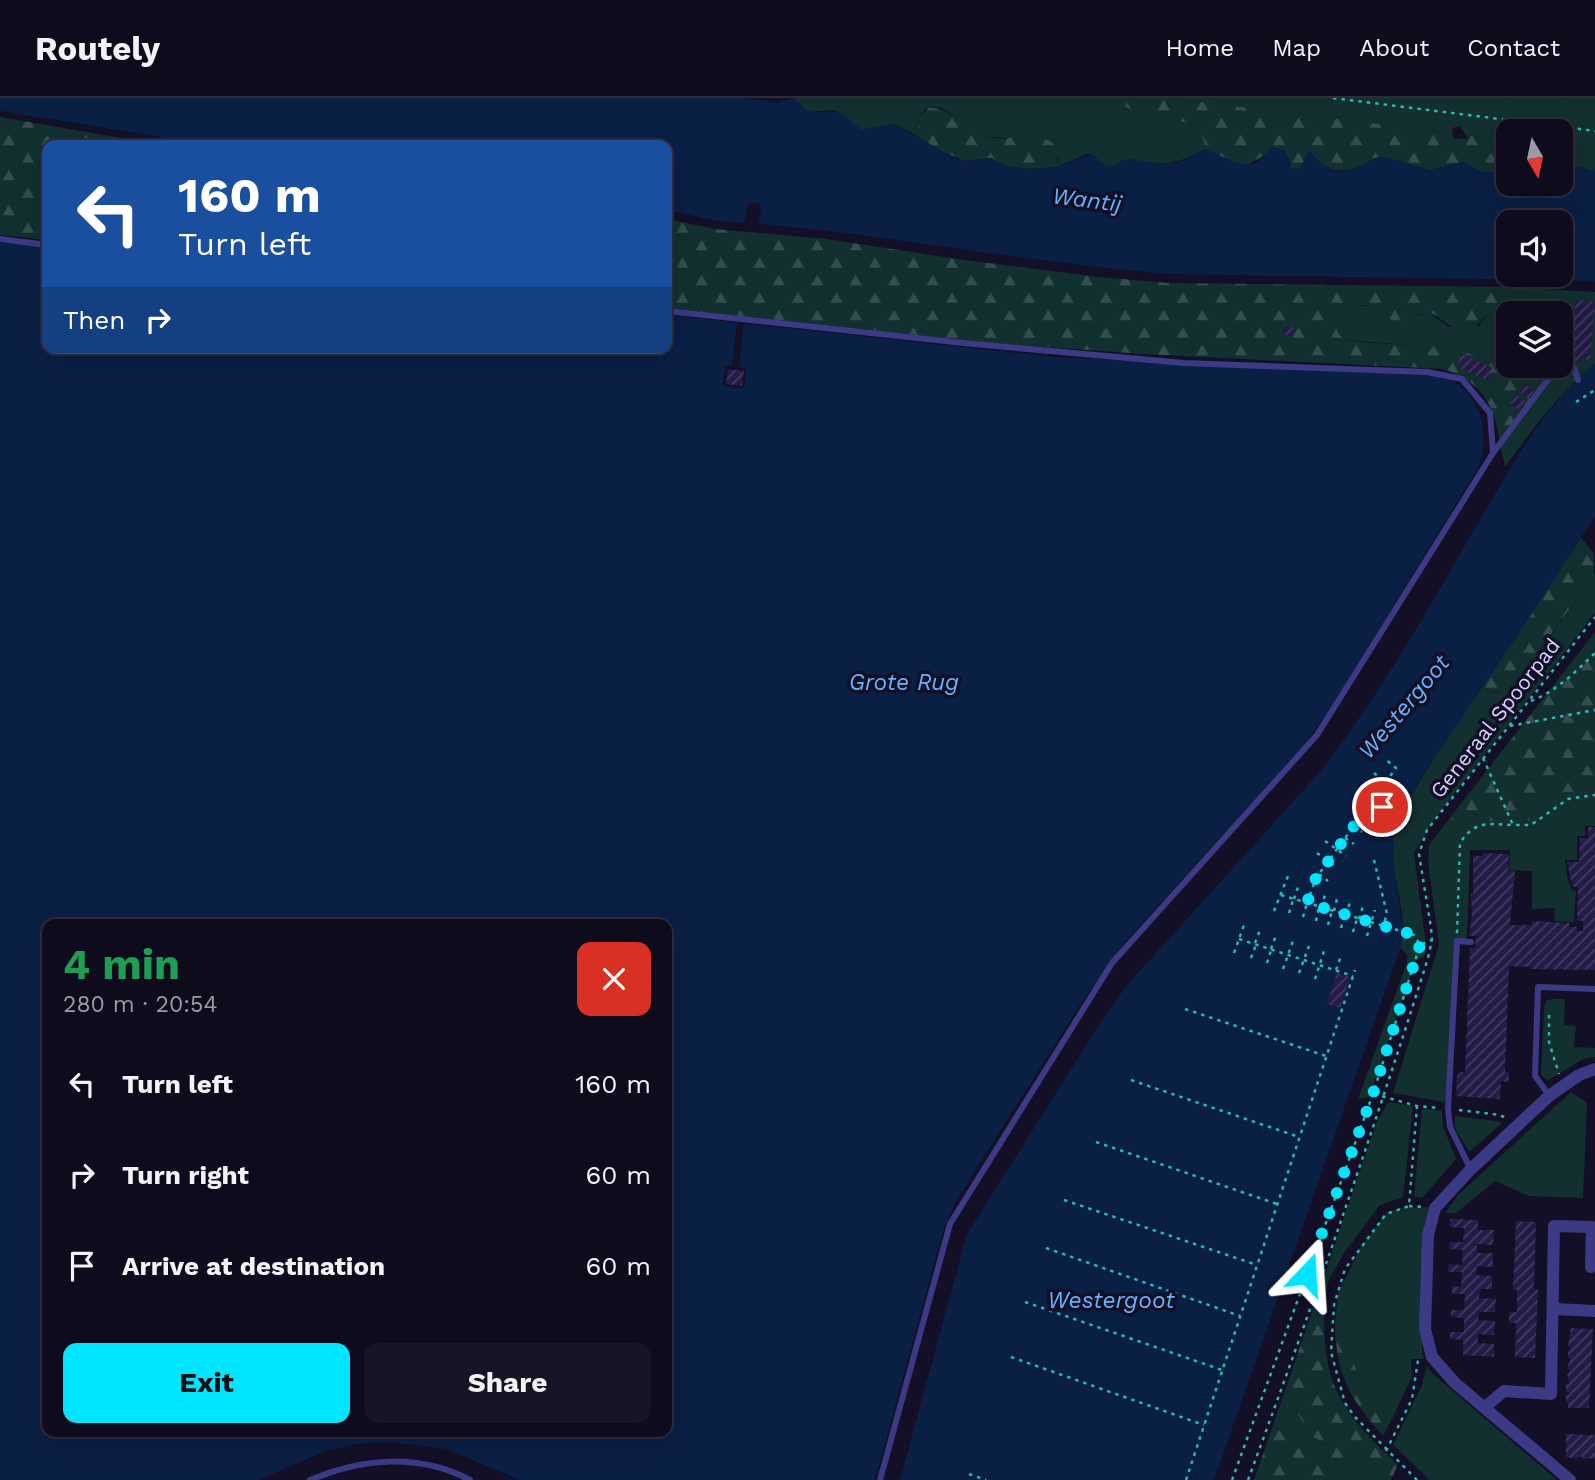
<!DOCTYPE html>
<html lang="en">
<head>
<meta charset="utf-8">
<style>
	:root { --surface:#0e0b1c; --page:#171425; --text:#f1f3f6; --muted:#9b9ba3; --line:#2e2b3b; --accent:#00e5ff }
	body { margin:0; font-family:"Work Sans",sans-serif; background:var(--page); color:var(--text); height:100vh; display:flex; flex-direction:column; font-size:26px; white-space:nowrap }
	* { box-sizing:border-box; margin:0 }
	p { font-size:23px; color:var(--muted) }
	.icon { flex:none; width:38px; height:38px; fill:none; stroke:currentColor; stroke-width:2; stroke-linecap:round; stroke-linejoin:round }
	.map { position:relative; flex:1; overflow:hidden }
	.drawer { position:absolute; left:42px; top:821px; width:630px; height:518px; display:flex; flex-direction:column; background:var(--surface); border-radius:14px; box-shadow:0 7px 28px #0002,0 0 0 2px var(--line) }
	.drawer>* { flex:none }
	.banner { position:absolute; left:42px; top:42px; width:630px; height:214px; border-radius:14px; box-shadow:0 7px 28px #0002,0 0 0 2px var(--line); background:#1a4fa0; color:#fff; overflow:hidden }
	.needle { width:46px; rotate:171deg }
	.controls { position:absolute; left:1496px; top:21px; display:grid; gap:14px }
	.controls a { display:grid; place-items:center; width:77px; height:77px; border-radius:14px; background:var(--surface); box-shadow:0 7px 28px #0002,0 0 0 2px var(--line); font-size:35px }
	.pin { position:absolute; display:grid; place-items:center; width:60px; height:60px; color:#fff; margin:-30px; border:4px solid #fff; border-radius:50%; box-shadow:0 2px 7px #0007 }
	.me { position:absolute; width:77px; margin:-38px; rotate:20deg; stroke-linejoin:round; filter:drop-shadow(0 0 5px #0008) }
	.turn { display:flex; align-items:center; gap:24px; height:147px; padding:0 21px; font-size:32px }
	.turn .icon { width:91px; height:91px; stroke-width:2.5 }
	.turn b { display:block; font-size:49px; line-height:60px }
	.then { display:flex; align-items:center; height:66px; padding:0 21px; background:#0003; gap:14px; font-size:26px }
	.round { display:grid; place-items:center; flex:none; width:74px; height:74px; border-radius:14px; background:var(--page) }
	.headline { display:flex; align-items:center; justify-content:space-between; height:119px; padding:0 21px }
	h1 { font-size:42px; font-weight:700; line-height:52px; color:#1e9e55 }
	.action { display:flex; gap:14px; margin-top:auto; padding:14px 21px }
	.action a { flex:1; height:80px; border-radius:14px; background:var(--accent); color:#111; font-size:28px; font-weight:700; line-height:80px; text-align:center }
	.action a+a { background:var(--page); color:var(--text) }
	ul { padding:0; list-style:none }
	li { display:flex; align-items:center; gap:21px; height:91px; padding:0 21px }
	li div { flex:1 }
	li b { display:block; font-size:26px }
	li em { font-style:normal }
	header { display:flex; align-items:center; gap:42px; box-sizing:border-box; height:98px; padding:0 35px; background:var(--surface); border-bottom:2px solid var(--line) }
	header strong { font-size:33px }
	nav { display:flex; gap:38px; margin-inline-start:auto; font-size:24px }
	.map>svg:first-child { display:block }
	.grass { fill:#12302f; fill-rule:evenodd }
	.forest { fill:url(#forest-firs) }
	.water { fill:#0a1f44; fill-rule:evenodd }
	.pier { fill:#130f26 }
	.building { fill:url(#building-hatch) }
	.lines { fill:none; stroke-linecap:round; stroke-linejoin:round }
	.path { stroke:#2fb8b0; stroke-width:2.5; stroke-dasharray:3.5 5; stroke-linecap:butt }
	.service { stroke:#3d3a85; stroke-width:6 }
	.minor { stroke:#3d3a85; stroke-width:12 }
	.route { stroke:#00e5ff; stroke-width:12; stroke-dasharray:0 21.6 }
	.labels { text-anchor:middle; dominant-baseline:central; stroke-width:7; stroke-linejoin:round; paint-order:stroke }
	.street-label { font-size:21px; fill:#d9d4ff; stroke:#130f26 }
	.water-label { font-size:23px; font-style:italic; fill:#62b6ff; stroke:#130f26 }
</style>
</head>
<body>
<header>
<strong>Routely</strong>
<nav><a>Home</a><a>Map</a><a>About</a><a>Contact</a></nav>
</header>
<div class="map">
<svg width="1595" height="1382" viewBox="0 0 1595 1382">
	<defs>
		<pattern id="forest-firs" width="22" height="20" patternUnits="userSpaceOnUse" patternTransform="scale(1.75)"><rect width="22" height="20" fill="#12302f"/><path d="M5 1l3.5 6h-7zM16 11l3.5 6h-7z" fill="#344d4e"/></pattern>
		<pattern id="building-hatch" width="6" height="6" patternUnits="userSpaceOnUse" patternTransform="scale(1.75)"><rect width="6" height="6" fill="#241b47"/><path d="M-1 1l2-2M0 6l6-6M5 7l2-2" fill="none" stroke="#433b63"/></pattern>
	</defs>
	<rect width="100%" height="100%" fill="#130f26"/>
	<path class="grass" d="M794,0H1129L1126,8C1131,11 1135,15 1141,16C1164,22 1205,18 1205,51C1187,62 1168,68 1147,65C1141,64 1131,60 1125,62C1119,63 1117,69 1110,69C1101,69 1097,57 1087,56L1057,69L1058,60C1044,54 1028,43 1013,41C1000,38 988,41 975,35C961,27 948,5 929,10C917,14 918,28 917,38L895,26L861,32L835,12L808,14Z
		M1169,0H1595V73L1584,71L1588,52L1561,48V33H1508V42L1466,37L1460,28L1453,30L1452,35Z
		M1511,189L1595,194V266C1560,294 1532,332 1505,369L1500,347L1538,296L1434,249L1346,242C1340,238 1337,236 1336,229C1334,223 1337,218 1342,214C1361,195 1393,222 1418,218C1421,217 1425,215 1428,214L1449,229L1479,228L1488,216L1515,212ZM1508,215H1561V268H1508Z
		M1595,473V515L1434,722L1414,755L1426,848L1424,860L1416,862L1369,999L1358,1001L1407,864V857L1400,849C1411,820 1387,771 1393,737C1396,722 1406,706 1414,693C1435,657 1459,623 1482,589L1498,595L1538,555L1594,478Z
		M1539,694H1595V728H1585V738H1577V762H1565L1568,782L1572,792L1576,793L1574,824L1554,823L1555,810L1532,811V773L1509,772L1510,752H1470L1467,846H1460L1449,986L1445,1004L1393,995L1439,846L1428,764L1429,747L1449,721L1471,726L1487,723H1529Z
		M1552,901H1565L1564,927L1576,928L1574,949L1595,950V959L1583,961L1547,983L1541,976L1544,909L1546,903Z
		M1571,994L1587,1005L1583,1100L1529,1098L1495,1083L1456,1115H1445L1459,1096Z
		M1388,1004L1413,1008L1403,1099L1380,1107L1344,1155L1329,1182L1324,1204L1316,1202L1376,1026Z
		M1422,1010L1442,1013L1443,1028L1456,1061L1422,1100L1414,1098Z
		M1455,1018L1497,1023L1502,1025L1469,1054L1455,1030Z
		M1429,1109L1424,1127L1422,1251L1424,1261H1411L1412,1278L1394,1317C1359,1292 1354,1273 1347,1232L1335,1226L1338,1195L1361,1149L1386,1115L1401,1110Z
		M1427,1268L1433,1276L1557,1382H1430L1393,1347L1422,1287Z
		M1285,1293L1310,1337L1334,1351L1327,1366L1273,1327Z
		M1355,1360L1377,1382H1348L1340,1376Z"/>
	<path class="forest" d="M1129,0H1169L1452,35L1453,40L1468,41L1466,37L1508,42V70L1495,74H1482L1463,64L1431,72L1374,60C1354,74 1335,79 1315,61L1300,72L1290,70L1289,60L1265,57L1247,67L1236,66L1205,51C1205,18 1164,22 1141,16C1135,15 1130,11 1125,8Z
		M929,10C955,9 967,36 994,40C1013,43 1046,31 1057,51V69L1028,71L1006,68L991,60L965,63L942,54L917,38L919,19Z
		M0,19L161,47H47V142L0,137Z
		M1561,48L1589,52L1584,71L1570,69L1561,71Z
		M667,121L715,131L827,141L957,161L1099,179L1169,185L1511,189L1515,212L1488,216L1473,231C1444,235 1442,214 1426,215C1418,215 1410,224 1399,225C1386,221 1378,208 1363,207C1343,205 1324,229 1346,242C1383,248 1422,244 1459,253C1487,259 1513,274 1538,288L1539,292L1500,347C1496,309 1482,283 1443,271L1143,256L991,245L667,210Z
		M1581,440L1594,456V478L1518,581C1502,595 1502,597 1482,589Z
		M1595,534V694H1539L1529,723H1487L1471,726L1449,721Z
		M1316,1202L1324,1204C1324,1232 1324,1265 1336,1291C1348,1320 1375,1345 1398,1367L1391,1382H1377L1355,1360L1340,1376L1348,1382H1254L1273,1327L1327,1366L1334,1351L1310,1337L1285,1293Z
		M1335,1226L1347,1232C1354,1273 1359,1292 1394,1317L1383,1338C1350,1300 1336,1278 1335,1226Z"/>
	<path class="water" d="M0,0H745L776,5L794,0L808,14C842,15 834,7 861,32L895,26L956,61L965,63L991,60L1006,68L1028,71L1057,69L1092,56C1096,60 1100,64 1105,67C1115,73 1120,60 1130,61C1163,66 1174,71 1205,51C1230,60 1251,82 1271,49L1285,52L1291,70L1300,71L1309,52C1322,71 1340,80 1361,68C1368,65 1373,60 1381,58L1431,72L1463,64L1482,74H1495L1508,70V86H1561V71L1579,69L1595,73V183L1169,176C1031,165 896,138 759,126L761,109L759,105L748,106L744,125L717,123L667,112V47H210L0,13ZM1508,124H1561V177H1508Z
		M0,144L47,149V250H667V217L1056,259L1426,276C1433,278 1441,279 1448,281C1482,295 1491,338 1478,370L1329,613L1306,645L1127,842L1080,907L956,1103L943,1133L875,1382H521L446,1351L390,1344L356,1346L329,1352L258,1382H0ZM47,826H667V1334H47Z
		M1595,266V418L1516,540L1425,674L1402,713L1393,737L1394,771L1404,839L1214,1382H900L967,1136L1106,916L1127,887L1319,675C1377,601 1424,518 1471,437C1507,377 1540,310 1595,266Z"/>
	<path class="pier" d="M737,225H744L739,269L746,271L744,290L723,288L725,268H732Z"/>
	<path class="building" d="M1576,202L1595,204L1590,262L1582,261V264L1562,262L1564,240L1572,241Z
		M1285,227L1295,230L1292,239L1282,236Z
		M1462,256L1493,270L1488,283L1456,268Z
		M1521,270L1543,275L1541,283L1519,278Z
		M728,271L744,273L742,288L726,286Z
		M1524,286L1534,293L1528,301L1519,293Z
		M1516,297L1526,304L1520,312L1510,305Z
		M1588,729H1595V872L1531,871V869L1509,868L1505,974H1509V984L1501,983L1500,1001L1456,998L1457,978L1461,974H1465L1470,850H1475L1476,838H1469L1472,818L1471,796H1473V758H1482L1483,755L1509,756L1508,773H1515L1510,827H1532V823L1569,825V829H1577V833H1583V823H1577L1578,789H1573L1571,783L1567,764H1579L1580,740H1588Z
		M1337,875L1350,879L1340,910L1327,906Z
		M1450,1121L1478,1122V1132H1494L1493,1147L1477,1146V1155H1493V1169L1477,1168L1476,1177L1492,1178V1191H1480L1479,1200L1496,1201L1495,1214H1479L1478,1222L1495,1223L1494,1237L1478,1236V1245L1494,1246V1259L1463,1257V1242L1450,1241V1234H1464V1220L1451,1219V1212H1464L1465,1196H1452V1188L1461,1189L1462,1174H1448L1449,1166L1462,1167L1463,1152L1449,1151L1450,1144H1463L1464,1130L1450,1129Z
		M1516,1123L1536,1124L1534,1191L1538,1192L1535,1260L1515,1259L1516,1225H1509V1214H1517V1192H1513Z
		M1571,1230L1593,1231L1589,1310H1568V1305H1566V1297H1569V1294H1566V1286H1569L1567,1275H1569V1271H1567L1570,1260H1568V1252H1570V1249L1568,1248Z
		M1566,1336L1595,1337V1362L1593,1360L1582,1361V1359H1578V1361L1566,1359Z"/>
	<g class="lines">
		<path class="path" d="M1333,0L1595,33
			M1576,304L1595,292
			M1531,603C1557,593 1575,574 1595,555
			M1510,628L1595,612
			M1483,660L1513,727H1531L1568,701L1595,697
			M1374,675L1385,684
			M1373,702L1382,709
			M1366,712L1375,718
			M1360,720L1369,726
			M1354,728L1362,734
			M1345,740L1354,746
			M1325,743L1346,758
			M1317,755L1337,770
			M1374,762L1387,816L1383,828
			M1319,776L1328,783
			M1281,797L1414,837L1420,847
			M1294,801L1298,789
			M1307,805L1316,780L1396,670L1384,660
			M1321,809L1325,797
			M1274,813L1288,778
			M1334,813L1337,801
			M1289,815L1293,802
			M1346,817L1350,804
			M1303,819L1307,805
			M1359,821L1363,808
			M1316,823L1319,809
			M1328,827L1332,813
			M1341,830L1345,817
			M1353,834L1357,821
			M1457,835L1460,745C1475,722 1488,726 1513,727
			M1367,838L1375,812
			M1239,841L1353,878
			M1255,845L1260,832
			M1271,851L1276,837
			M1234,855L1244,827
			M1251,860L1256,847
			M1267,865L1271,852
			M1283,871L1293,843
			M1336,872L1341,858
			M1299,875L1309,848
			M1315,881L1324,853
			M1185,911L1326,958
			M1549,917V944L1559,976
			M1131,982L1299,1039
			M1374,996L1417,1008L1439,1010
			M1459,1012L1500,1017L1508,1021
			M1096,1044L1277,1106
			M1064,1102L1257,1167
			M1409,1108L1423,1109
			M1046,1150L1240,1218
			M1025,1204L1222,1272
			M1011,1259L1204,1327
			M1386,1353L1412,1301L1418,1262
			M969,1376L986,1382
			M1186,1382L1355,872
			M1232,1382L1373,996L1420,847L1432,842
			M1248,1382C1312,1209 1373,1035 1428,860L1432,842L1431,830L1419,756L1427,732L1595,519
			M1417,1382L1355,1319L1345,1305L1331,1254L1334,1207L1345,1171L1386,1116L1409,1108L1417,1008"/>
		<path class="service" d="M0,141L47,147
			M667,213L973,246L1184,265L1427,274L1462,281L1490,315L1493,355
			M1561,267L1574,270L1578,282
			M1549,997L1535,978L1538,889L1595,891
			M1470,1070L1450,1029L1448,1011L1457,843L1471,844
			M310,1382C362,1360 419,1355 470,1382
			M880,1382L950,1126L1112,865L1317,637L1493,355L1558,268"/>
		<path class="minor" d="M1554,1211L1595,1213
			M1485,1309L1504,1293L1551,1296L1554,1128L1592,1129L1591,1169
			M1570,1382L1455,1285L1432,1259L1425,1231L1428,1137L1435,1110L1471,1071L1549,998L1579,977L1595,971"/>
	</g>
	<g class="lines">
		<path class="route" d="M1307,1176L1373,996L1420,847L1414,837L1307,805L1316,780L1373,702L1382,709"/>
	</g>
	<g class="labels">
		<g class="street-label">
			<text transform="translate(1495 620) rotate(-52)">Generaal Spoorpad</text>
		</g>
		<g class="water-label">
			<text transform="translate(1087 102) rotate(7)">Wantij</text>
			<text x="904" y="584">Grote Rug</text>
			<text transform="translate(1404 609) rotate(-50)">Westergoot</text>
			<text x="1111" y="1202">Westergoot</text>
		</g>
	</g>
</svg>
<div class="controls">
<a><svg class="needle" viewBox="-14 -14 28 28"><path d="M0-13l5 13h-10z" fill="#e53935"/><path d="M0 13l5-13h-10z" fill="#9b9ba3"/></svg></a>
<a><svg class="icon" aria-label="sound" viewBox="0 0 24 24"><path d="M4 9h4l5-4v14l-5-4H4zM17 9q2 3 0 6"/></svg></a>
<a><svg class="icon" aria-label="layers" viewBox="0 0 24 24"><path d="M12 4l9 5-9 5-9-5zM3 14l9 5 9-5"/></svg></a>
</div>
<div class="pin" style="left:1382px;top:709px;background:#d93025"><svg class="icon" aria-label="arrive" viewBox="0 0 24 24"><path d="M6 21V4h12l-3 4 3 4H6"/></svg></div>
<svg class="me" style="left:1307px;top:1176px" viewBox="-20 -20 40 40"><path d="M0-17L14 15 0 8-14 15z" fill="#00e5ff" stroke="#fff" stroke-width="4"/></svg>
<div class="banner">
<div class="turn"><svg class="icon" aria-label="left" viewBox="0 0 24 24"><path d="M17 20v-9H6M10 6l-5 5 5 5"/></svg><div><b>160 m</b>Turn left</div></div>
<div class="then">Then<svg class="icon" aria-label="right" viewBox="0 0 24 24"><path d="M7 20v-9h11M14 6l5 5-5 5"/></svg></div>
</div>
<section class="drawer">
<div class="headline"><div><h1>4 min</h1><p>280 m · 20:54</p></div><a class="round" style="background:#d93025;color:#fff"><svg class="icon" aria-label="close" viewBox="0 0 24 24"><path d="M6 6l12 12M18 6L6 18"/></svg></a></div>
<ul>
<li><svg class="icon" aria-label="left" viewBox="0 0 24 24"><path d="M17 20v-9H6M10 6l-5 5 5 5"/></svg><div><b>Turn left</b></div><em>160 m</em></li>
<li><svg class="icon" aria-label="right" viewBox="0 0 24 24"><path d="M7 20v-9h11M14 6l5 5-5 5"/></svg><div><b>Turn right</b></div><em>60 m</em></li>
<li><svg class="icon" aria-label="arrive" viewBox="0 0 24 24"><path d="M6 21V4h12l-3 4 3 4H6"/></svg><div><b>Arrive at destination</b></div><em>60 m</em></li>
</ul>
<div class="action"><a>Exit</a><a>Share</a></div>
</section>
</div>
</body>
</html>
